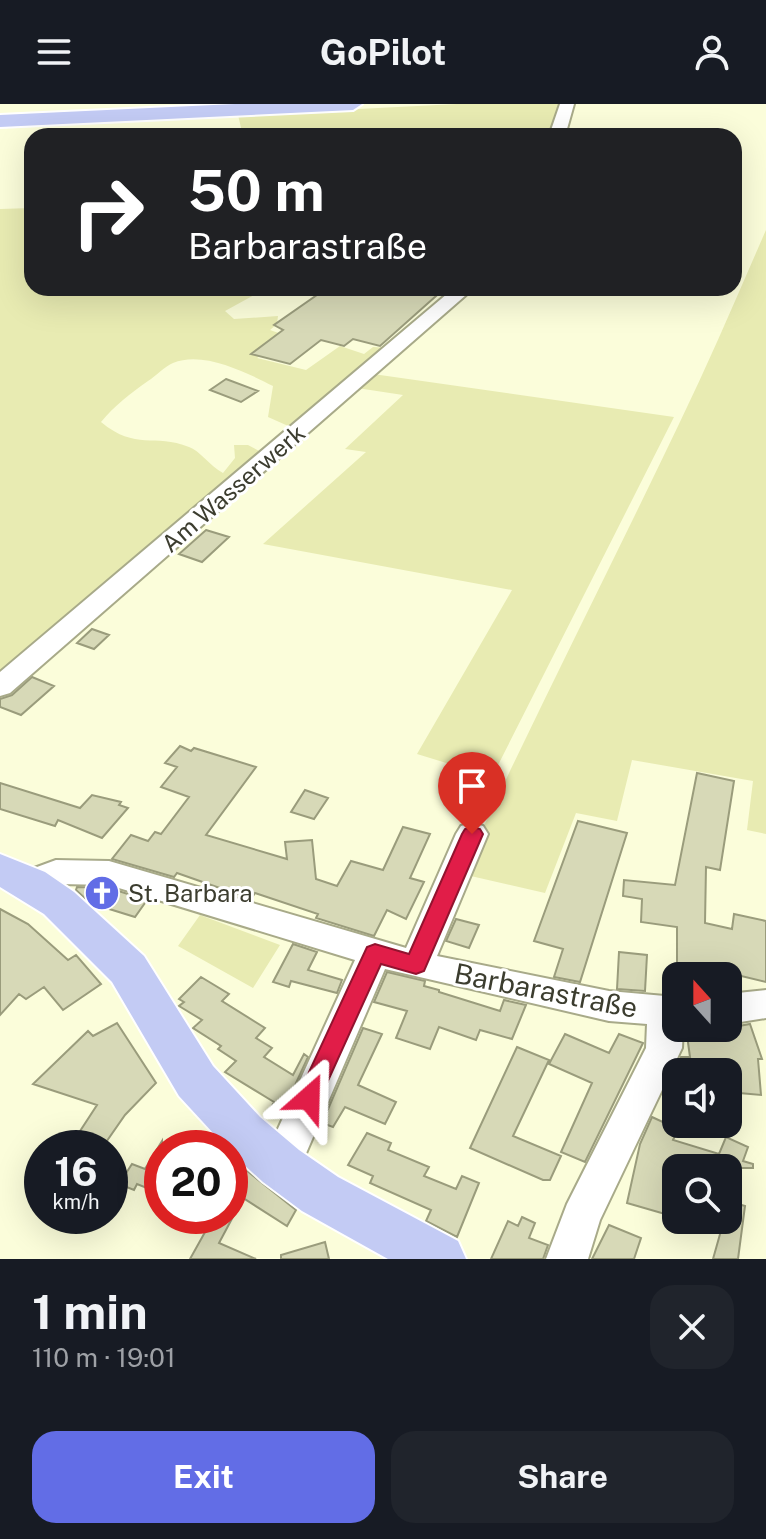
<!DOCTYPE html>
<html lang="en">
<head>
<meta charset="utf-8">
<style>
	:root { --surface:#171b24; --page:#20242c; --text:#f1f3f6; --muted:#9ea1a6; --accent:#626de6 }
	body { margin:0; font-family:"Public Sans",sans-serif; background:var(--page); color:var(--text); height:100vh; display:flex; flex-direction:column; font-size:30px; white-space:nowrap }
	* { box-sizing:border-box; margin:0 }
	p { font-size:26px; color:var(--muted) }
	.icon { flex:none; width:44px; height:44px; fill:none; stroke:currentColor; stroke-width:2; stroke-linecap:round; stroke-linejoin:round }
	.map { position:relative; height:1155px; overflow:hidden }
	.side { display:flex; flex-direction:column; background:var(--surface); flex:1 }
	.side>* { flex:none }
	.top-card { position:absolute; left:24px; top:24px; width:718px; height:168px; border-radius:24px; box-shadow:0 8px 32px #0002; background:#202124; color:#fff; overflow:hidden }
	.needle { width:52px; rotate:339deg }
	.tools { position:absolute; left:662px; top:858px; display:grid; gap:16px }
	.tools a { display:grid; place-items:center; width:80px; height:80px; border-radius:16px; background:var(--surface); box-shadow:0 8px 32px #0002; font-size:40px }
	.speed { position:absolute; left:24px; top:1026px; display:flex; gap:16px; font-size:40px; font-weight:700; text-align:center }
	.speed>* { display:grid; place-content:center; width:104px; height:104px; border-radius:50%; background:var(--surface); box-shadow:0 8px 32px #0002; line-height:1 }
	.speed small { font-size:20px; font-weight:400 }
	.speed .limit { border:12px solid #d22; background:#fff; color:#111 }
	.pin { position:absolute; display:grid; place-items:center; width:68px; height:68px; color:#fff; margin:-82px -34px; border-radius:50% 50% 50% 0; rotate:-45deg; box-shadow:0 0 8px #0007 }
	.pin .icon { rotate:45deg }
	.me { position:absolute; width:88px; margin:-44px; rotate:25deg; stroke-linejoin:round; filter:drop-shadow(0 0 6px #0008) }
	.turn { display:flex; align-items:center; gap:28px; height:168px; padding:0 32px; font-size:36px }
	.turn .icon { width:104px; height:104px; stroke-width:2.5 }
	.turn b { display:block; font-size:56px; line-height:68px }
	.round { display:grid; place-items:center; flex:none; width:84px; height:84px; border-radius:24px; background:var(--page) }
	.headline { display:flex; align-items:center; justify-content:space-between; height:136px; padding:0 32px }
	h1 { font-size:48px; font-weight:700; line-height:60px }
	.cta { display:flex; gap:16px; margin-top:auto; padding:16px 32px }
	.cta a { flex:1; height:92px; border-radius:24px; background:var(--accent); color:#fff; font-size:32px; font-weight:700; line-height:92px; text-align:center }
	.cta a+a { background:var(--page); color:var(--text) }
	header { display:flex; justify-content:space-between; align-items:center; height:104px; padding:0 32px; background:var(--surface); font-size:36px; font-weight:700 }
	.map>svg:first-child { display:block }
	.green { fill:#e8ebb2 }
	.building { fill:#d7d9b7; stroke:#9a9c7c; stroke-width:2 }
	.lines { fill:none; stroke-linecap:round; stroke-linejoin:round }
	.minor-casing { stroke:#a8aa89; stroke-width:4 }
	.major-casing { stroke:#fff; stroke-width:4 }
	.minor { fill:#fff; fill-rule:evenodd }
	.major { fill:#c3cbf4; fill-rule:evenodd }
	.route { fill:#e11d48; stroke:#92132f; stroke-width:2 }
	.labels { text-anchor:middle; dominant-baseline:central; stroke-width:6; stroke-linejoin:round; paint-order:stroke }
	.street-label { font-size:24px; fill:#3c3d2f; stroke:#fff }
	.poi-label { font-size:24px; fill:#3c3d2f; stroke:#fff; text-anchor:start }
	.near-street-label { font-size:28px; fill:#3c3d2f; stroke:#fff }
</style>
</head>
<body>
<header><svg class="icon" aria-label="menu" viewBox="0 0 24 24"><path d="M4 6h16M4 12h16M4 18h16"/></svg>GoPilot<svg class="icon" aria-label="person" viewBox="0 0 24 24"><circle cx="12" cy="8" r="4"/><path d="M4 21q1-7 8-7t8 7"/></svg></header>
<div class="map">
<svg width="766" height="1155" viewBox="0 0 766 1155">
	<rect width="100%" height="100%" fill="#fbfdda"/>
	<path class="green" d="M457,0H563L552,32H243L238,11Z
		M32,104V184H267L225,207L234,215L278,212L277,220L270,226L290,233L257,254L306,266L340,242L364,250L373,243L391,244L295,325L268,313L273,282C247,269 203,246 173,259C165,262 156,272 148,277C131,289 114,302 101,318C136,347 154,329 189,343C199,346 210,362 223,369L235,354L234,341H248L265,350L0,575V105Z
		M766,126V730L747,726L753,677L632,656L617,717L576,709L545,789L462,770C531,618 607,471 679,320C710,256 738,190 766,126Z
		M373,270L674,313L492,673L417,650L512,486L263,440L366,348L345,345L403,291L357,284Z
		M200,811L280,841L253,884L178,842Z"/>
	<path class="building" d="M327,184L364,186L445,184L380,242L353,235L344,242L321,236L290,260L251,250L283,226L274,221Z
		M226,275L258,287L241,298L210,286Z
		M206,426L229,433L202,458L179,450Z
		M92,525L109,531L94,545L77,539Z
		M32,573L54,582L21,611L0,603V595L12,591Z
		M180,642L191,647L194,644L256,663L206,731L287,755L285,738L312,736L316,775L337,782L351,757L383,766L403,723L430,730L410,774L424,778L406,815L387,806L374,832L316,814L318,810L255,789L251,795L177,769L174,773L112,755L131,731L148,737L155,728L161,730L189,693L161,683L177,663L165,659Z
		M697,669L734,677L720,766L706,763L705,819L732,825L734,810L766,817V878L704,863V872H677V823L641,818L642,795L623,792L624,776L675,781Z
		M0,679L80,704L92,691L121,698L119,701L128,704L102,734L58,716L55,722L0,705Z
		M305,686L328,694L314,715L291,708Z
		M578,717L627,729L580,878L554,873L563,845L534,837Z
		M77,783L109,784L147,796L135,813L90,799L76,786Z
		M0,805L28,820L68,856L76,851L101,880L63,906L44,883L26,895L19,890L0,911Z
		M456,815L479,821L469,844L446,837Z
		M293,840L317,848L308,866L342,876L337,889L291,877L289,883L273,878Z
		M619,848L647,851L645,887L617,885Z
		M387,868L425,877L424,882L439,886V888L500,907L504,896L526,901L512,935L480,926L476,936L439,923L430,945L396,934L407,907L374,898Z
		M201,873L229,890L222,897L265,924L256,934L272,944L264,953L293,971L304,950L308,953L280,1014L268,1009L274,998L225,968L236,957L218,945L221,942L193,924L202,916L179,902L184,898L179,895Z
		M117,919L156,979L125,1011L102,1044H69L97,1001L33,980L88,927L93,932Z
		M750,920L762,955H758L761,991L728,988V968H674L681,953H690L686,924H728Z
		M363,924L382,930L358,981L396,998L385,1020L345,1003L333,1023L322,1019Z
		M565,930L609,949L619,930L643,939L585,1058L561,1048L592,979L549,960Z
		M517,943L549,956L513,1032L561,1052L550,1076H543L470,1044Z
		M652,1013L678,1025L673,1036L719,1050L726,1033L748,1043L743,1057L753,1060V1064H676V1076L672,1075L665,1110L627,1099L640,1040Z
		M367,1029L391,1039L388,1046L429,1063L424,1072L456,1085L462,1072L479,1079L457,1133L426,1117L431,1106L370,1079L373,1072L348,1061Z
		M162,1037V1090L137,1080L134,1086L119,1080L132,1060L145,1065Z
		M241,1062L296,1106L287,1122L243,1094L219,1139L256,1155H190L214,1112H230V1081Z
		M728,1097L745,1102L738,1155H713L724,1116H728Z
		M522,1113L535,1119L529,1134L548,1141L543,1155H491L508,1117L518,1122Z
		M609,1121L641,1134L634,1155H592Z
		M325,1138L329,1155H281V1151Z"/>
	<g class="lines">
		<g class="minor-casing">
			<path id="minor" d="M560,0H574L565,32H549Z
				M454,184H474L10,589L0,592V568Z
				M472,719L483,722L488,730L437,852L609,887L676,893V924H683L682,944L600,1116L588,1155H546L567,1100L646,944L647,920L609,917L385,865L295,1075L281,1080L267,1075L261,1062L355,856L109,781L59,780L30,791L18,788L14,779L18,770L56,756L109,757L406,844L456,730L461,722Z
				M766,886V914L728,920V890Z"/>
		</g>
		<g class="major-casing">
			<path id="major" d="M235,0H362L353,6L0,23V11Z
				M0,750L45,768L74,788L144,852L213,962L260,1013L299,1046L338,1073L458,1137L466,1155H388L302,1107L263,1078L230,1048V1044L226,1043L179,992L112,878L44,810L0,783Z"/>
		</g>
		<use href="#minor" class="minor"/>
		<use href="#major" class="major"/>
	</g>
	<path class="route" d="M472,723L480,725L483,730L424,867L416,870L381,860L317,1001L309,1005L300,1001L297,994L367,843L375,840L409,850L462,730L465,725Z"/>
	<defs>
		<g id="church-disc" transform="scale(1.8)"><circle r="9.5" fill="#626de6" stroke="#fff"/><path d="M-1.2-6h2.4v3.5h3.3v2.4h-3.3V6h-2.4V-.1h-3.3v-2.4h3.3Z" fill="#fff"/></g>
	</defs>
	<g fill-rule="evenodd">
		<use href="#church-disc" x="102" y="789"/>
	</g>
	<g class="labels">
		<g class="street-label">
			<text transform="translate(233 384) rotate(-41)">Am Wasserwerk</text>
		</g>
		<g class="poi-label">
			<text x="128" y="789">St. Barbara</text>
		</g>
		<g class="near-street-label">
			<text transform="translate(546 886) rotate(11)">Barbarastraße</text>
		</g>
	</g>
</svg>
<div class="tools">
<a><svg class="needle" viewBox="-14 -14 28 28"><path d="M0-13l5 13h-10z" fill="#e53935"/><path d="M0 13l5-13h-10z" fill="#9ea1a6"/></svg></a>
<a><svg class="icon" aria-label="sound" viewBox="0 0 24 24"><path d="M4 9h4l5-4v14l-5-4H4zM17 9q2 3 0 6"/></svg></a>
<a><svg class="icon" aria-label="search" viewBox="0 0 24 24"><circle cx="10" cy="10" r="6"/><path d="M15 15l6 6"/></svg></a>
</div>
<div class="speed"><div>16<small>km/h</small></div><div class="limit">20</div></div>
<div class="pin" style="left:472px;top:730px;background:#d93025"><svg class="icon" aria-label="arrive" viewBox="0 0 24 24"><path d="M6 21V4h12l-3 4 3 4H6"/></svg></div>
<svg class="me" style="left:309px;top:994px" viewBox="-20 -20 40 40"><path d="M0-17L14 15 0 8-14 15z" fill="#e11d48" stroke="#fff" stroke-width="4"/></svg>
<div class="top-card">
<div class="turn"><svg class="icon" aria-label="right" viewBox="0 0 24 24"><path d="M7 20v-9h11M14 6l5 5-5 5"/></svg><div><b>50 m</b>Barbarastraße</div></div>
</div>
</div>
<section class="side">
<div class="headline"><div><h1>1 min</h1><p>110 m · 19:01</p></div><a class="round"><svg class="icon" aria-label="close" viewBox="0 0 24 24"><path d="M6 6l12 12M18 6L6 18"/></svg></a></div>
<div class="cta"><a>Exit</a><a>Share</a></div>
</section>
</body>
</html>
